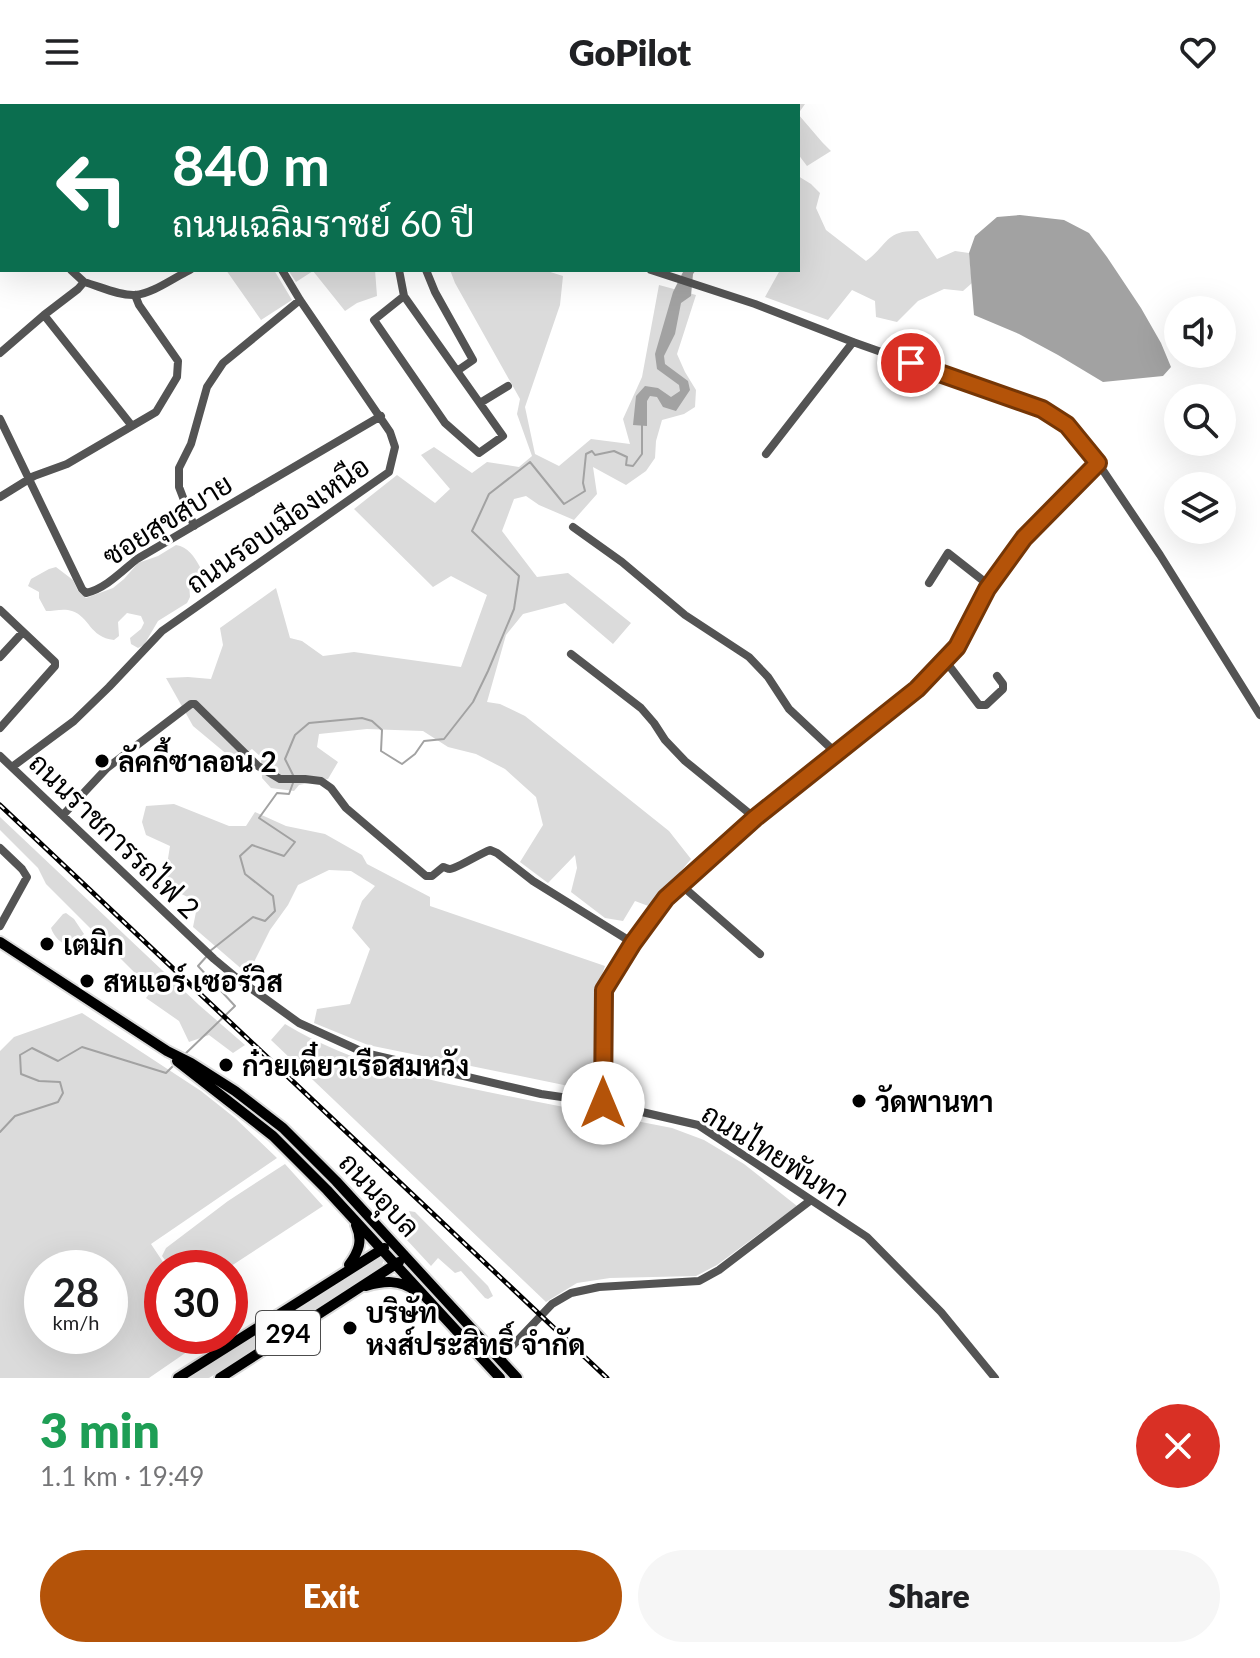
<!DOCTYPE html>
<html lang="en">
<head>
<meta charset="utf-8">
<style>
	:root { --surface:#fff; --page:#f6f6f6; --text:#202124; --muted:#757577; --accent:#b45309 }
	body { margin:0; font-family:Lato,Sarabun,sans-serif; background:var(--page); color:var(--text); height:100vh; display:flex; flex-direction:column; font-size:30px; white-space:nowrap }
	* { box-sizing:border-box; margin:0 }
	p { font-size:26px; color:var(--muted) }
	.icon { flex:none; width:44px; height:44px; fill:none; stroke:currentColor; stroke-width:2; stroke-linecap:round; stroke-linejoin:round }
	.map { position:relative; height:1274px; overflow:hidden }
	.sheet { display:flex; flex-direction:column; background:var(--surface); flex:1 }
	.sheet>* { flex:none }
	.guide { position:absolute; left:0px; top:0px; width:800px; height:168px; box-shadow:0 8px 32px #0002; background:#0b6e4f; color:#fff; overflow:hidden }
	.fabs { position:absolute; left:1164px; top:192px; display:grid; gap:16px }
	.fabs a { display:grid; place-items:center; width:72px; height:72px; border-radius:50%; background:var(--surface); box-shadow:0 8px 32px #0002; font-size:40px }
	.speed { position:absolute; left:24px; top:1146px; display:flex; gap:16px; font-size:40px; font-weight:700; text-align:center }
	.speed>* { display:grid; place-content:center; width:104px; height:104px; border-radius:50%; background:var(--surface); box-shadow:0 8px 32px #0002; line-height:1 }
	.speed small { font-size:20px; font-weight:400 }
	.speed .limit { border:12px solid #d22; background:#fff; color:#111 }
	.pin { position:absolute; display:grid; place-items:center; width:68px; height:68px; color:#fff; margin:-34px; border:4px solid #fff; border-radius:50%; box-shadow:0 2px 8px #0007 }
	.me { position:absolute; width:88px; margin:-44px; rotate:0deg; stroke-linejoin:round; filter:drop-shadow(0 0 6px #0008) }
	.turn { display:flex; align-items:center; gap:28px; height:168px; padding:0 40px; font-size:36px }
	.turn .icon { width:104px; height:104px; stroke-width:2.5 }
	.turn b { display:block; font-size:56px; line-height:68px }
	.round { display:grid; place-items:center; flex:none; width:84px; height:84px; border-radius:42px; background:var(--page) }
	.overview { display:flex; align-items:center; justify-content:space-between; height:136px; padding:0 40px }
	h1 { font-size:48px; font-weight:800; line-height:60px; color:#1e9e55 }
	.action { display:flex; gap:16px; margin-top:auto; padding:16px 40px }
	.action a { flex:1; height:92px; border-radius:48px; background:var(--accent); color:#fff; font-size:32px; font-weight:800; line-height:92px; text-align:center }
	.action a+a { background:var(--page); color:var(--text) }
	header { display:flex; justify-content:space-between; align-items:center; height:104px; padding:0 40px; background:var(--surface); font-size:36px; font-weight:800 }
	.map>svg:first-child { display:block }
	.green { fill:#dbdbdb; fill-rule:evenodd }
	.water { fill:#a2a2a2 }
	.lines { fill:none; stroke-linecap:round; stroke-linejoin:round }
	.stream { stroke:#a2a2a2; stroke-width:2 }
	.major-casing { stroke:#dbdbdb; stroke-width:14 }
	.minor { stroke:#545454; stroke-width:8 }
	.major { stroke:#000; stroke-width:10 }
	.rail-casing { stroke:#000; stroke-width:5 }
	.rail { stroke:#fff; stroke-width:2; stroke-dasharray:6; stroke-linecap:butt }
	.route-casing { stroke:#753606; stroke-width:20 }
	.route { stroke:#b45309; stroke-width:14 }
	.poi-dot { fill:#000; stroke:#fff; stroke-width:3 }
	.labels { text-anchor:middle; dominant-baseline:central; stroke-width:6; stroke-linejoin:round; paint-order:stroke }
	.shield { fill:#fff; stroke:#4c4c4c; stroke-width:2 }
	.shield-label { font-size:26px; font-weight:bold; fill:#000 }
	.street-label { font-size:28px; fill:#000; stroke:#fff }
	.poi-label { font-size:28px; font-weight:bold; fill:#000; stroke:#fff; text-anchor:start }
</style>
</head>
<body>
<header><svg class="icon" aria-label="menu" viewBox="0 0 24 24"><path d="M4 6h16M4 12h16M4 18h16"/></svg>GoPilot<svg class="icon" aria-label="heart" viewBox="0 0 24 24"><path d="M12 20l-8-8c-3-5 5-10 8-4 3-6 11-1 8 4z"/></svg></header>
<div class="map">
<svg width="1260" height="1274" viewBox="0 0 1260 1274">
	<rect width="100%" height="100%" fill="#fff"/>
	<path class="green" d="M784,0H805L798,10L822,38L831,47L807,62L798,50V2H780Z
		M798,72L811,80L820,89L816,104L826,126L866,157C889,140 885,126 918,127L937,155L955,147L969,149L972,179L963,187L944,185L918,197L897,218L876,213L875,197L852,186L828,216L765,193L780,166H798Z
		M226,166H274L292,196L261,216Z
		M288,166H375L377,192L357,199L345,207L313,167L296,178Z
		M450,166H544L563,172L560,201L525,303L535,350L559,362L591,335L630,340L623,315L642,273L659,181L696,191L677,250L685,268L696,286L695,303L684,310L662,316L656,337L655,354L646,367L626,381L593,363L597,390L574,416L539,401L526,392L514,395L502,427L537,473L568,469L631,519L613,540L565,499L523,510L506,531L487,598L500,600L525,612L669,727L691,755L651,803L635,797L623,817L605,814L571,788L577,764L575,751L548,779L520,758L543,721L536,693L505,665L476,650L448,643L423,627L367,625L319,630L317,643L338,658L328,675L299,681L294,687L271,684L262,674L261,653L252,645L235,657L193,622L166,574L188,573L211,575L223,541L220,524L276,484L290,534L302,537L323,552L354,548L461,563L487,491L451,472L433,483L354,405L397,371L435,399L450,385L421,351L434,343L472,369L487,358L519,363L532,352L517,310L520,295L455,179Z
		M176,441C188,443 194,452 200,463L199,470L189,479L190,493L187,499L158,517L144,541L138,544L131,540L130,534L141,525L144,519L141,512L127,509L118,518L119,532L114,536C89,533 90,513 72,507C64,504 54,507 46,507L39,494V488L28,482L31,475L49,465L56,463L73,476L78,487L86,494L113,484L124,475L138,459L158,452Z
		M174,700L229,722H246L255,708L286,722L325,730L362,751L367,760L430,793V802L605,862L596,888L593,987L368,941L314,919L317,905L350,900L370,845L352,824L362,797L375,782L351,767L329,766L298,781L288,801L270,826L251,864L244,867L193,823L198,798L169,784L165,773L170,742L146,731L142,718L146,702Z
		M0,713L199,901L245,941L233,949L209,931L189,938L179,917L146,894L152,886L46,780L38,764L0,726Z
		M66,809L74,815L84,830L71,842C61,840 54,833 51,824L63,810Z
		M82,909L201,987L235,1014L277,1054L151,1140L167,1164H162V1232H210L149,1274H0V947L14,933ZM42,1164H110V1232H42Z
		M285,920C359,965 444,979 528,996C576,1005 624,1015 672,1024L704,1036L744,1060L797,1102L717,1161L696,1172L610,1174L577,1179L546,1198L271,936Z
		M285,1060L323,1102L228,1164H171L162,1152L166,1144L228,1097Z
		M409,1107L415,1108L488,1182L493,1192L488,1195L485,1194L461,1167L455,1169L438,1154L431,1162L406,1135L415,1121Z
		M379,1154L383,1155V1159L379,1165L209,1274H188L372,1156Z"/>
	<path class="water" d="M1020,111L1064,116L1089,129L1107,153L1141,204L1161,239L1171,263L1163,272L1103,278L1058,251L1019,230L974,211L969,149L975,132L997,113Z
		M684,166H696L693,170L691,192L681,199L675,230L664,252L665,260L688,277L690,286L676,307L663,303L657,293L650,292L647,297V322L633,321L636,292L645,282L658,284L671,293L680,287L679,281L657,265L655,250L673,188Z"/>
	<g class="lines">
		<path class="stream" d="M294,673L285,655L295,631L309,619L362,614L372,617L382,626L381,647L402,660L415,650L424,637L444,635L473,598L488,567L514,505L519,472L472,427L489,390L530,358L564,400L585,387L583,379L586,350L592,347L595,351L614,347L627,353L626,361L633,362L642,350V319
			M210,847L253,813L265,817L275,807L273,792L245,770L240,752L252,741L284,752L295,738L259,714L277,689L289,690L293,679
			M184,951L235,902L198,862L207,852
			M0,1028L15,1012L58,998L63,989L60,978L39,977L21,970L20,951L32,944L58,957L82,943L166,969L174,961"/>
		<g class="major-casing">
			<path id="major" d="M0,838L167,947L191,959L235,987L283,1024L336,1077L517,1274
				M177,957L273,1032L327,1086L500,1274
				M349,1161C359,1147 363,1137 356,1121
				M366,1182C383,1177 400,1175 415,1187
				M178,1274L384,1144
				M220,1274L399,1158"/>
		</g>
		<path class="minor" d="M127,0L133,2
			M306,0L308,2
			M96,2L97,0
			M604,2L606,0
			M0,66L2,64
			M71,166L84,178
			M399,166L404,192L503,332L479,349L445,319L374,216L404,192
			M426,166L435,188L473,256L457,267
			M651,166L755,200L853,238L1028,300L1042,305L1067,321L1098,359L1160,451L1260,611
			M44,211L132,322
			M0,249L44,211L78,185L84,178C99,182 119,192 135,191C154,189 173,174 190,166
			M480,299L508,282
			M0,315L82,485L86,489C105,485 122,467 137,455L381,312
			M766,350L853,238
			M0,393L34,372L67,360L156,308L177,273L178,257L139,201L135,191
			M194,422L179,383V364L191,340L207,283L223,259L300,196
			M573,423L622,458L685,511L749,553L768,573L789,605L836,649
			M929,479L948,449L990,482
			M0,506L55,558V562L0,624
			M571,550L641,604L654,619L665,636L685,657L755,714
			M0,553L23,528
			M944,555L979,601H986L1003,585V580L997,572
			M0,652L214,855L238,875L299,919L365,949L541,990L603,999L698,1021L867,1133L941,1208L995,1274
			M12,663L74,617L109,583L162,527L389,368L395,343L390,328L300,196L282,166
			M63,711L107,664L191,600H195L258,662L280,675H305L321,677L331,684L346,704L426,772H432L443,763C445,763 447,765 450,765C456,765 481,749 490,746L497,749L533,777L633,839
			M0,744L22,765L27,773L0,822
			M680,780L760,850
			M603,999L604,886L633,839L666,794L755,714L917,585L957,543L987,485L1024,434L1098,359
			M500,1255L552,1200L571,1189L599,1183L699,1177L719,1166L811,1096"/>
		<use href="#major" class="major"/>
		<g class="rail-casing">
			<path id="rail" d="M0,701L607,1274"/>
		</g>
		<use href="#rail" class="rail"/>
	</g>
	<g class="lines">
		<g class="route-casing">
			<path id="route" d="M603,999L604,886L633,839L666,794L755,714L917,585L957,543L987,485L1024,434L1098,359L1067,321L1042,305L911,259"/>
		</g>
		<use href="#route" class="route"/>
	</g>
	<g class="poi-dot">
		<circle cx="102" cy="657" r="8"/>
		<circle cx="47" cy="840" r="8"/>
		<circle cx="87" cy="877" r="8"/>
		<circle cx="226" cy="961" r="8"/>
		<circle cx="859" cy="997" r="8"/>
		<circle cx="350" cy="1224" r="8"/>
	</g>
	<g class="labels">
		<rect class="shield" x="256" y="1207" width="64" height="44" rx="6"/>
		<g class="shield-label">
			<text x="288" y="1229">294</text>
		</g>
		<g class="street-label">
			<text transform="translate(167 415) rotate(-32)">ซอยสุขสบาย</text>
			<text transform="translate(277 420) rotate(-35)">ถนนรอบเมืองเหนือ</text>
			<text transform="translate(115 731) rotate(44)">ถนนราชการรถไฟ 2</text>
			<text transform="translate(776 1050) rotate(32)">ถนนไทยพันทา</text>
			<text transform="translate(380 1090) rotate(47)">ถนนอุบล</text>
		</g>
		<g class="poi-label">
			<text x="118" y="657">ลัคกี้ซาลอน 2</text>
			<text x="63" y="840">เตมิก</text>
			<text x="103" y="877">สหแอร์ เซอร์วิส</text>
			<text x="242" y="961">ก๋วยเตี๋ยวเรือสมหวัง</text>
			<text x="875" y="997">วัดพานทา</text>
			<text x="366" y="1208">บริษัท<tspan x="366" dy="32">หงส์ประสิทธิ์ จำกัด</tspan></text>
		</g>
	</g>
</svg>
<div class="fabs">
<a><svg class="icon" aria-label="sound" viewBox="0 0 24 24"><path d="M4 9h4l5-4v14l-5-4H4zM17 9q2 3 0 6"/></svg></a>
<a><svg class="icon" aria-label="search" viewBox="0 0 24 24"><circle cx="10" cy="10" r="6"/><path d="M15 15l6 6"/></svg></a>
<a><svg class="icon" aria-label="layers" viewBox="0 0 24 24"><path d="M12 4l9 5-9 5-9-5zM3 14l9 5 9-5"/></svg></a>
</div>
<div class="speed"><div>28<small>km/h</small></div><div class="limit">30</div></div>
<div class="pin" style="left:911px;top:259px;background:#d93025"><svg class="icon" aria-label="arrive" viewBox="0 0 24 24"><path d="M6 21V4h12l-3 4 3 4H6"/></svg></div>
<svg class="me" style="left:603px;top:999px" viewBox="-20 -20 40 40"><circle r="19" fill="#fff"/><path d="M0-13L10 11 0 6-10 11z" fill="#b45309"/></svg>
<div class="guide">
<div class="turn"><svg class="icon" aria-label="left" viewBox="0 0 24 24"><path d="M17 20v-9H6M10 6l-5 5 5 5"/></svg><div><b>840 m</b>ถนนเฉลิมราชย์ 60 ปี</div></div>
</div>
</div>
<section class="sheet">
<div class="overview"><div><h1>3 min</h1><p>1.1 km · 19:49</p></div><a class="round" style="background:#d93025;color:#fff"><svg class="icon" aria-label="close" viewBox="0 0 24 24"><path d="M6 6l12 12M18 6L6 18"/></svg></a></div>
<div class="action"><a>Exit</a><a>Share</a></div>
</section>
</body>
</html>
